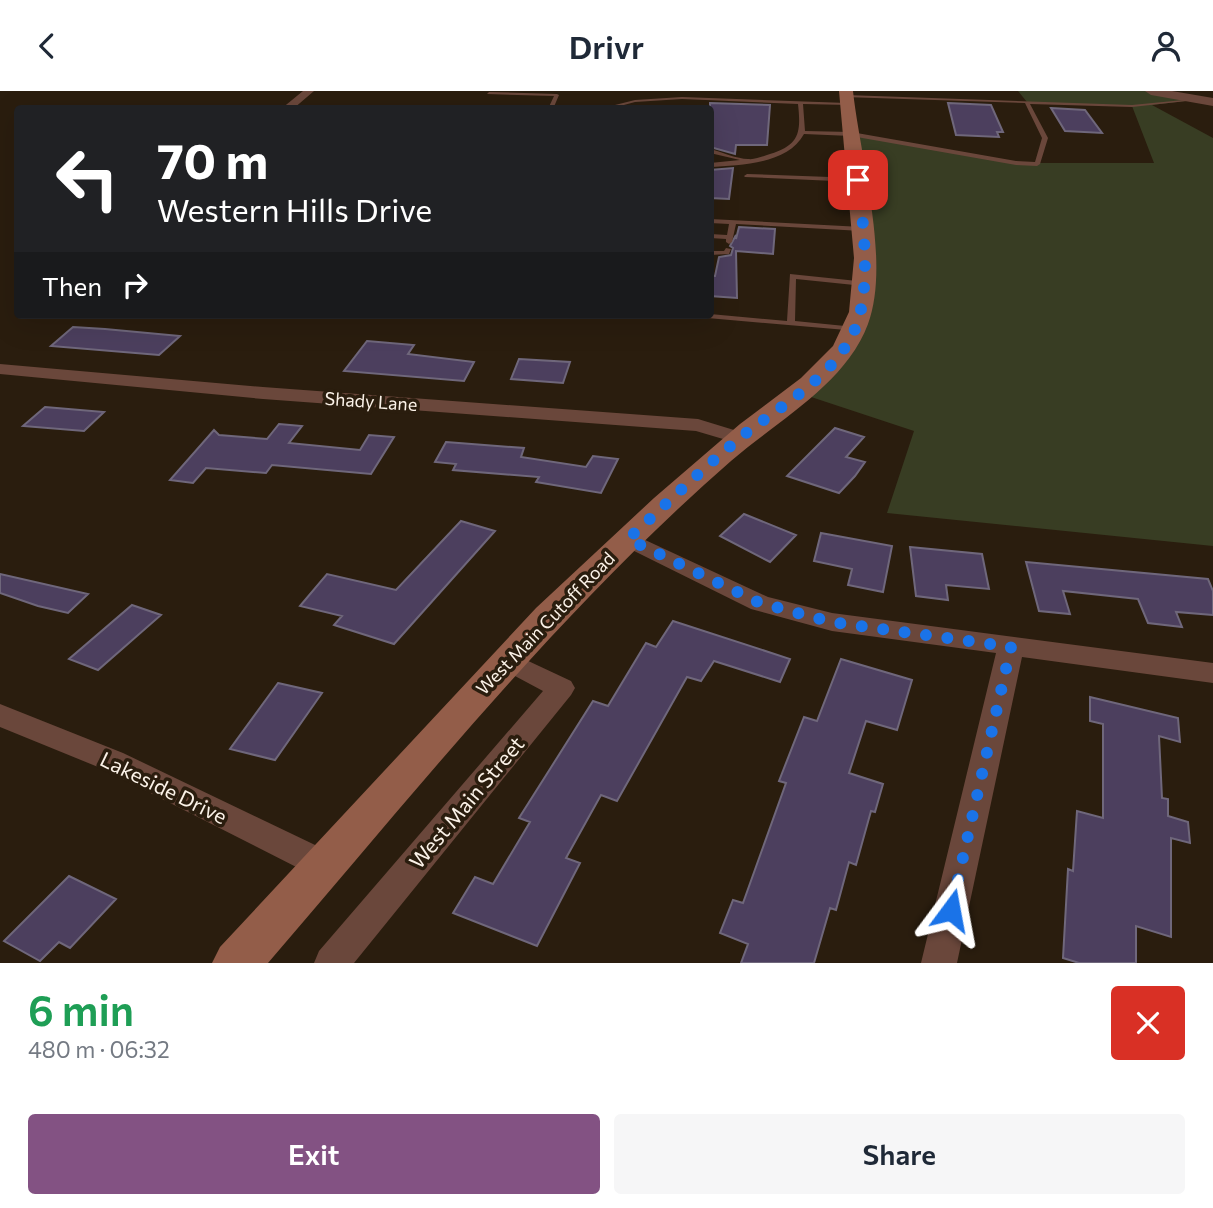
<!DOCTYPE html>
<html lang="en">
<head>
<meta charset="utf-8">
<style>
	:root { --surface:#fff; --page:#f6f6f7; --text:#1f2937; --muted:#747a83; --accent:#835283 }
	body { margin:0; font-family:Commissioner,sans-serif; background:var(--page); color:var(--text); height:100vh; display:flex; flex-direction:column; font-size:26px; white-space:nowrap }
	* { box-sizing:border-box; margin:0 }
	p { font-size:23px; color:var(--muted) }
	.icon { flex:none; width:38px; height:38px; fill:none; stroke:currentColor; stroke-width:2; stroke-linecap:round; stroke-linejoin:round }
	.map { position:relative; height:872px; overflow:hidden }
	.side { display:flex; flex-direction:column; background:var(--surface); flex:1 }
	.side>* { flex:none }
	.top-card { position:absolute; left:14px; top:14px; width:700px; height:214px; border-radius:7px; box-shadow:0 7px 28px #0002; background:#202124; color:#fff; overflow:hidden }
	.pin { position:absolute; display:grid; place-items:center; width:60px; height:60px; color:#fff; margin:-30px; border-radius:14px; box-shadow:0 4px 10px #0006 }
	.me { position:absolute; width:77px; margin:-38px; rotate:13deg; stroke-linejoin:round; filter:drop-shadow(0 0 5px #0008) }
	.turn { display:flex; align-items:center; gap:24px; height:147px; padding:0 28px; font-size:32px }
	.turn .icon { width:91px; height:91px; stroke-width:2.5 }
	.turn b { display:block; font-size:49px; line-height:60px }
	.then { display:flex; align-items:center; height:66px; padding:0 28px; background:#0003; gap:14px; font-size:26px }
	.round { display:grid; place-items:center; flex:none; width:74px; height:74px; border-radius:7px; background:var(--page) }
	.summary { display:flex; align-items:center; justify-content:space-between; height:119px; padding:0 28px }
	h1 { font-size:42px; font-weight:600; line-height:52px; color:#1e9e55 }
	.primary-button { display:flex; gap:14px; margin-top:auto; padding:14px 28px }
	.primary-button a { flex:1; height:80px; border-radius:7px; background:var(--accent); color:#fff; font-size:28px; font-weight:600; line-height:80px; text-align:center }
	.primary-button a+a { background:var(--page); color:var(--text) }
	header { display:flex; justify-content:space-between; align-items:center; height:91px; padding:0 28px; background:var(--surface); font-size:32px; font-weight:600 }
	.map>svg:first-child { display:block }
	.green { fill:#383d23 }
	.building { fill:#4c3f5e; stroke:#6f677b; stroke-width:2 }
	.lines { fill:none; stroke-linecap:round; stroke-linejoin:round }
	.service { fill:#6a473b; fill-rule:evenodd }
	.minor { fill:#6a473b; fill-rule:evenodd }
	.tertiary { fill:#6a473b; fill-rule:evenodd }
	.secondary { fill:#935d49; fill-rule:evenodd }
	.route { stroke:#1a73e8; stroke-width:12; stroke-dasharray:0 21.6 }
	.labels { text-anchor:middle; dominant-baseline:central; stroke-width:7; stroke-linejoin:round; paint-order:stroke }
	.street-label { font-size:18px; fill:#fbf2e8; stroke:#2a1d0e }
	.near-street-label { font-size:21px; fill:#fbf2e8; stroke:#2a1d0e }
</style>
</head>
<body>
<header><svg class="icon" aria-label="back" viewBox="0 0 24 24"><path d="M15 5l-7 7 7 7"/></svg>Drivr<svg class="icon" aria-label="person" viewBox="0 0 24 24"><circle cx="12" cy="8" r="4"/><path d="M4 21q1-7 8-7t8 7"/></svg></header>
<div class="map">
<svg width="1213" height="872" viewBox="0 0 1213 872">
	<rect width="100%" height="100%" fill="#2a1d0e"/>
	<path class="green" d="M1018,0H1151L1194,9L1152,14L1213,47V455L887,422L914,340L799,302L860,222L851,43L1016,72H1154L1132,15L1027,11Z"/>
	<path class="building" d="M710,12L770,14L767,54H736L735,63L710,56Z
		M948,12L991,14L1003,41H997L999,46L956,44Z
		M1051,17L1085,19L1102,42L1065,40Z
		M733,77L729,108L710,107V79Z
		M739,136L775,138L773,163L736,160L737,207L710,205V185H715L719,166L731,164L733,157L730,155L736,144V148Z
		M73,236L105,238L180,245L159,264L51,255Z
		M367,250L414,254L408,263L474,271L464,290L344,280Z
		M519,268L570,271L563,292L511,288Z
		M45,316L104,321L84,340L23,335Z
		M279,333L302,335L289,352L360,359L369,344L394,346L371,383L272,374L266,382L206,377L193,392L170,389L214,339L219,344L267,348Z
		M835,337L864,346L846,366L865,371L855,385L839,402L787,385Z
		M446,351L524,357L521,366L586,376L593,365L618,368L601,402L536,391L539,386L453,379L456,373L435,371Z
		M744,423L796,444L770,471L720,445Z
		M461,430L495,440L394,553L334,534L342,525L300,515L327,483L396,499Z
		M821,442L892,455L883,501L848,494L852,478L814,470Z
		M910,456L982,463L989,498L946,494L948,509L916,505Z
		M1026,471L1208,488L1213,500V524L1176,521L1182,536L1148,532L1138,508L1063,500L1070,523L1039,520Z
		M0,483L88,503L68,522L38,515L0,502Z
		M132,514L161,524L98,579L69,568Z
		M673,530L790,568L780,591L714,570L701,590L687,586L617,710L601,704L566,767L580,772L537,855L453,822L475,786L493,793L530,731L519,727L593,610L608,615L646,552L656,556Z
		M841,568L912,589L897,639L866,630L849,682L883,693L875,721L871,720L856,774L849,771L836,819L830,817L814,872H741L748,853L720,842L733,809L743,812L786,692L779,690L804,626L817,630Z
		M278,592L322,602L275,669L230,658Z
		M1090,606L1178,627L1180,651L1159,645L1162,707L1168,708V725L1188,731L1190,752L1171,747V846L1136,835V872H1079L1063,867L1068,778L1073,780L1077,720L1103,727V633L1090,630Z
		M69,785L116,808L70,857L59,851L40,870L4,850Z"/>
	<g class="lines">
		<path class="service" d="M489,1L557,3L559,4L553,18H548L554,5L487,3Z
			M846,4L1132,14L1194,8L1196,9L1132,16L1030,13L1048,47L1040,73L1037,75L1016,74L851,45L804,43C788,73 741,74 710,76V72L740,69L710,62V58C722,61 737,68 748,68C755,69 764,65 770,63C800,54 801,41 798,13L682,8L635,11L609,18H599L635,9L682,6L847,12L849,14L803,13L805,40L851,41L1016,70L1035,71L1042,47L1025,12L844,6Z
			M747,83L857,87L860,89L857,91L745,86L744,85Z
			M710,128L862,136L865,138L862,140L736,133L732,151L729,153L726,151V148L710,147V143L727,144L729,133L710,132Z
			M726,157L731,158L729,163L710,164V160H724Z
			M790,183L867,191L868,193L864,195L796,188L795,230L855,236H858V240L696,226L692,224L710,223L787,230Z"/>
		<path class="minor" d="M303,0H314L293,18H281Z
			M0,273L263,296L698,328L747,343L750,347L747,351L740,353L696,340L263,308L0,283Z
			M628,441L768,506L832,522L1213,572V592L1022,566L957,872H921L996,562L832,540L751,518L620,453L616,448L620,443Z
			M507,560L571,590L575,597L571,604L354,872H314L319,860L543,600L498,576L494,569L498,562Z
			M0,613L123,662L336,764L340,774L336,784L324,788L312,784L103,678L0,636Z"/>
		<path class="tertiary" d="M1145,0H1172L1213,7V15L1151,4Z"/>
		<path class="secondary" d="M839,0H853C860,66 891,171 868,233C845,294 778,329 731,370C559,520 417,699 268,872H212L220,856L536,517L654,407L740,333L801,287L833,255L849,221L854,167Z"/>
	</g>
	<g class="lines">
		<path class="route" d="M858,89C863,131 872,197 855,238C834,287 779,315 740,347C701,379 665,414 628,448L760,512L832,531L1011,556L951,819"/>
	</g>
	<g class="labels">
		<g class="street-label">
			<text transform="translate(371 310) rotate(4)">Shady Lane</text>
			<text transform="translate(545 532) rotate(-46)">West Main Cutoff Road</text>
		</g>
		<g class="near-street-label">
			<text transform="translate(164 696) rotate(26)">Lakeside Drive</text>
			<text transform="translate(466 711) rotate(-50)">West Main Street</text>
		</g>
	</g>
</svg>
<div class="pin" style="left:858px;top:89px;background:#d93025"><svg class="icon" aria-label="arrive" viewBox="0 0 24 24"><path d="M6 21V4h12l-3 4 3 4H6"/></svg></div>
<svg class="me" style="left:951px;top:819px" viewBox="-20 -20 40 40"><path d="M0-17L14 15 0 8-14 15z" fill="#1a73e8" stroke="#fff" stroke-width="4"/></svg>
<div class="top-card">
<div class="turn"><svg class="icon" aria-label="left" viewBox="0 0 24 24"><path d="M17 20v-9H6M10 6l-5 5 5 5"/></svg><div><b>70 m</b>Western Hills Drive</div></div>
<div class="then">Then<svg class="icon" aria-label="right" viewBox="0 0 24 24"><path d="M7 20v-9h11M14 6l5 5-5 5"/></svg></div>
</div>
</div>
<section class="side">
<div class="summary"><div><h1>6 min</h1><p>480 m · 06:32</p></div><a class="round" style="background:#d93025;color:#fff"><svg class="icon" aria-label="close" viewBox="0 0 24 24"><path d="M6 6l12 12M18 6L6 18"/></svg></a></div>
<div class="primary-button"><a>Exit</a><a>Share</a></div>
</section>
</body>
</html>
